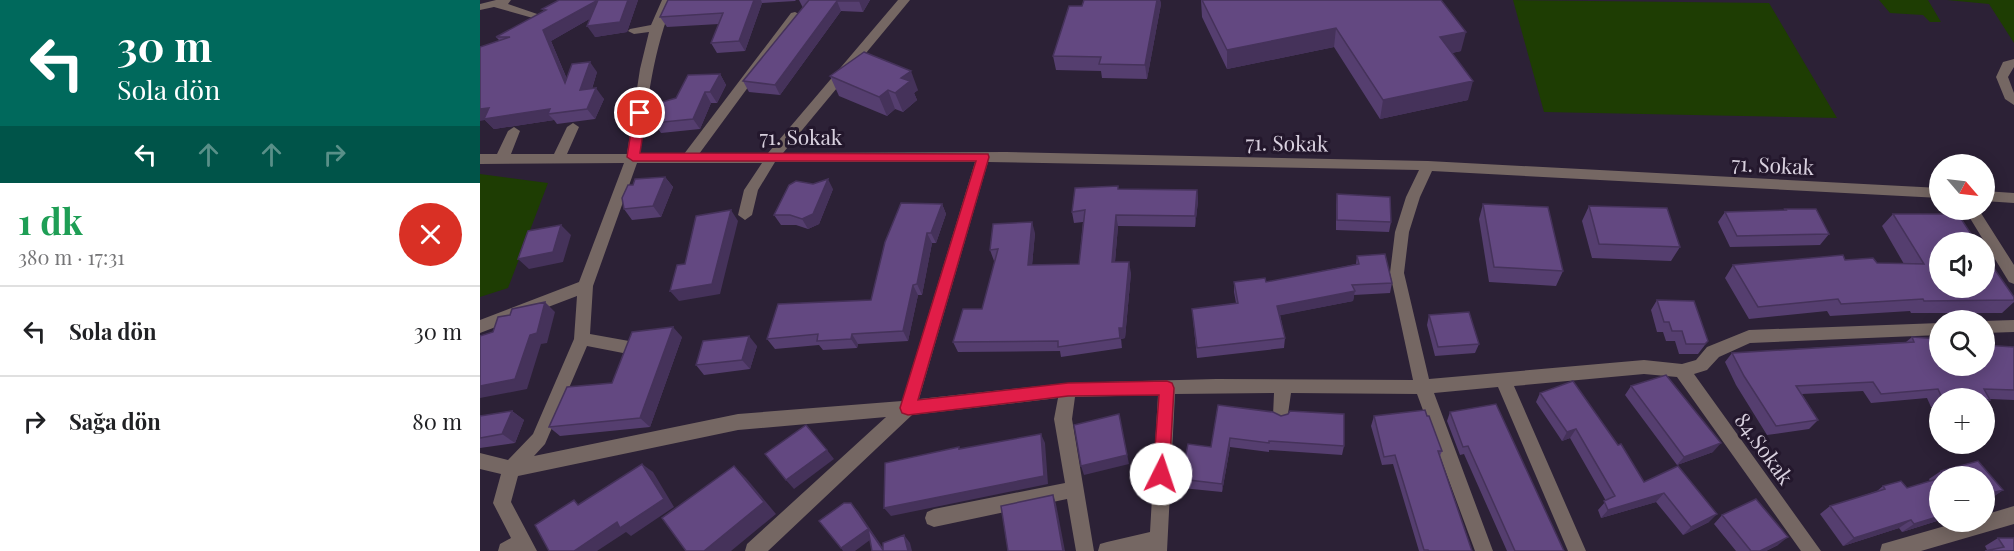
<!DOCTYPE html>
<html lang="tr">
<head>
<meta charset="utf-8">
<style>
	:root { --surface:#fff; --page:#f6f6f6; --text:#202124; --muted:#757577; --line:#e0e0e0 }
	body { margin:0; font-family:"Playfair Display",serif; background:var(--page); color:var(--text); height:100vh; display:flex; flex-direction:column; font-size:22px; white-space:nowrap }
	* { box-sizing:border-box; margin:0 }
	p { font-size:20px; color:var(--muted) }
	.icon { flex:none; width:33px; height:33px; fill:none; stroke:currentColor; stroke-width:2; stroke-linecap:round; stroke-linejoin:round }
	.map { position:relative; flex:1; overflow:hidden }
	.drawer { display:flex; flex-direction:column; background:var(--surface); width:480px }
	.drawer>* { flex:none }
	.banner { background:#00695c; color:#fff; overflow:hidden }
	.needle { width:39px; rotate:118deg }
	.controls { position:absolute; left:1449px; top:154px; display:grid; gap:12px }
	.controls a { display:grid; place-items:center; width:66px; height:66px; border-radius:50%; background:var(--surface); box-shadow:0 3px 15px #0003; font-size:30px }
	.pin { position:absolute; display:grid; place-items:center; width:51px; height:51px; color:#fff; margin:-26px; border:3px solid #fff; border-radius:50%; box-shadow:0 2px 6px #0007 }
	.me { position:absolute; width:66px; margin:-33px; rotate:4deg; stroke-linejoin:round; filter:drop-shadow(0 0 4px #0008) }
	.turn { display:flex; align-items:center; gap:21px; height:126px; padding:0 18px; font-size:27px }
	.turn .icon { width:78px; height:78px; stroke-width:2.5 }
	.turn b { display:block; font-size:42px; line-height:51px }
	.lanes { display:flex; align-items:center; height:57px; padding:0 18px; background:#0003; justify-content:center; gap:30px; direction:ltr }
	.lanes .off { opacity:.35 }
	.round { display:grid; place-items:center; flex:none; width:63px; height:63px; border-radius:32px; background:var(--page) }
	.summary { display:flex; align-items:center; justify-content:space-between; height:102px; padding:0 18px }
	h1 { font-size:36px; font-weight:700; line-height:45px; color:#1e9e55 }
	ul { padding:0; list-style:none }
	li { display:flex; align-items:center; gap:18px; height:90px; padding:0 18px; border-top:2px solid var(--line) }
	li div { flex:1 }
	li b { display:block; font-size:22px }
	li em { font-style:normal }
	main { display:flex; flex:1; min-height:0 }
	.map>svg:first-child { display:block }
	.green { fill:#1e3d03 }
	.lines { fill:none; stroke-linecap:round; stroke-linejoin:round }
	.minor { fill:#756763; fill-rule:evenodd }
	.wall { fill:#553e6f }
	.shaded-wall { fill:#45325a }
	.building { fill:#634881; stroke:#45325a; stroke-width:1.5 }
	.route { fill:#e11d48; stroke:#92132f; stroke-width:1.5 }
	.labels { text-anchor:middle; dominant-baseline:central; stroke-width:6; stroke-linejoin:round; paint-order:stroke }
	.street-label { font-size:21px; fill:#d8d0de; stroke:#23172c }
</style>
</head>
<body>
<main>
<section class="drawer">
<div class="banner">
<div class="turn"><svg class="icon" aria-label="left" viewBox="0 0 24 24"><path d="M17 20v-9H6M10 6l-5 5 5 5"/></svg><div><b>30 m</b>Sola dön</div></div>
<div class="lanes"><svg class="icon" aria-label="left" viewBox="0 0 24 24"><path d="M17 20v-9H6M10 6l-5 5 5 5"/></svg><svg class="icon off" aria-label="ahead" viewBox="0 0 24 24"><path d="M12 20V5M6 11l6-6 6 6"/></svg><svg class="icon off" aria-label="ahead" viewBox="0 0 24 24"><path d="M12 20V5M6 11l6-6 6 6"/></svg><svg class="icon off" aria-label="right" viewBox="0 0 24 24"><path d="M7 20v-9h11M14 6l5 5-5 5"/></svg></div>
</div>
<div class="summary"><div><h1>1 dk</h1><p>380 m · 17:31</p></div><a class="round" style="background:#d93025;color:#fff"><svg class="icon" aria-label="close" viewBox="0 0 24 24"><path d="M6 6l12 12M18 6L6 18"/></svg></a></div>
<ul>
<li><svg class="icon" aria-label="left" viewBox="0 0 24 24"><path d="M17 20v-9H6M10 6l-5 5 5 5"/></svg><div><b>Sola dön</b></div><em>30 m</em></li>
<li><svg class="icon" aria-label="right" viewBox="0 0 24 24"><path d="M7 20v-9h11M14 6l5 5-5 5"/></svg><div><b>Sağa dön</b></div><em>80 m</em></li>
</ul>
</section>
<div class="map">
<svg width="1534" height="551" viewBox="0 0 1534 551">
	<rect width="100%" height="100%" fill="#2c2136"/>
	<path class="green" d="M1033,0L1289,3L1357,118L1064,112Z
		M1399,0H1448L1461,22H1450L1443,15L1410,13Z
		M1467,0H1534V43L1509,4Z
		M0,174L68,183L28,288L0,297Z"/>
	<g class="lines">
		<path class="minor" d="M16,0H31L28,4L66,17L60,20L14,7L0,10V4Z
			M182,0H194C173,49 168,101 160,154H204L311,13L315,12L321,15L219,154L288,153L418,0H430L303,153L526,152L948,161L1460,188V198L952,171L940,197L929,232L924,273L949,379L1164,360L1202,364L1216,360L1227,347L1269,330L1460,323V335L1270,343L1239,357L1227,370L1214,374L1341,551H1321L1197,377L1164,374L1034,386L1106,551H1088L1018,387L954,393L1013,551H995L937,394L811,393L807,421L801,423L795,421L793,416L794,393L695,394L687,551H618L620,544L627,542L670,532L678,395L595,397L592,419L614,551H596L587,499L454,527L447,524L445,518L447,512L454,509L585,483L574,419L578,398L432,415L288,551H265L267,544L406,417L258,430L38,476L31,502L57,551H18L20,544L31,538L13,503L21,474L0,469V453L28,460L53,434L94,339L97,296L0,333V320L99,282L144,163L0,164V154H17L28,131L34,127L40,131L31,154H74L87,127L93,123L99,127L87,154H147L160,69L169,32L154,34L148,31L150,29L171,25ZM295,162H495L422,401L258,414L54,456L65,444L107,346L143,353L149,351L151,346L149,341L110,334L113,286L157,163H282L264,190L258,215L265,220L272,215L278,190ZM508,162L939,170L926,197L915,232L910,273L933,380L736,379L588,383L439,399Z
			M1534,59V67L1528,77L1534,93V105L1525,99L1516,77L1523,62Z
			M1504,191L1534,193V203L1504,201Z
			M1485,210H1499L1534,265V284L1529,282Z
			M1534,320V332L1504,333L1503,321Z
			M1534,506V524L1441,551H1400L1402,544L1479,522H1504V515Z"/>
	</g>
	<path class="wall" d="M79,0H158L147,32L115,37L111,18L71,41L87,79L117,72L112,89L124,99L115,119L77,124L74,120L14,129L5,120L19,40L16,37L64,11L62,9Z
		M188,0H316L315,1L282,3L265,51L237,53L231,43L239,24L187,27L180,17Z
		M319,0H390L383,12L361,11L300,95L269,92L263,81L323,8Z
		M604,0H680L681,4L667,79L622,78L621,71L576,70L573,56L602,6Z
		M721,0H961L981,51L972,53L988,100L900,119L854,47L747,69L722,17Z
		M240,74L246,85L237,103H231L220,129L181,133L174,123L196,98Z
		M350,76L438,90L434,93L437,100L423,112L415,109L407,116L359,96Z
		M185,177L193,187L181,217L152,220L144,209L153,185Z
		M353,189L339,224L328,229L316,225H301L294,215Z
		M638,189L717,190L718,201L715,227L638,226L635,262L651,273L645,338L641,339L642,348L581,357L580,351L478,352L473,342L502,309L515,260L514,261L510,250L555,233L552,265L599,264L603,222L594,223L592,212Z
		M857,194L911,222L909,232L856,230V205Z
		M462,204L466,214L456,243H452L442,295H438L428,341L378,344L377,348L343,350L339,345L295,349L287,339L391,300Z
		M1003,204L1083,271L1076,286L1009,282L999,219Z
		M1109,206L1200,247L1191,261L1112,258L1102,221Z
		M1305,209L1349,234L1340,245L1250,247L1238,222L1245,212L1304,210Z
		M1413,214L1534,297V302L1522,313H1431L1430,311L1350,316L1347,311L1269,319L1245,278L1253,265L1365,260L1397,263L1424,264L1402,226Z
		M877,256L912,283L910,293L874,295L873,301L800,315L805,338L804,348L717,358L712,309L756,303L754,292V282H786L876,264Z
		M1177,300L1228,341L1218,354H1199L1195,341H1186L1183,332H1177L1171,310Z
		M949,315L999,344L995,353L955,356L947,325Z
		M202,337L170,427L80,436L69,427Z
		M1432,337L1460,366L1534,347V400L1510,399V400L1504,405V399H1460V407H1451L1447,398L1391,403L1383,391L1322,394L1338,420L1329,429L1287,435L1256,385L1245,362L1252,353L1426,342Z
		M277,346L270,369L224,375L216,365Z
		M1151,386L1233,452L1197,465L1145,395Z
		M1060,393L1164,482L1198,466L1229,522L1203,535L1176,502L1121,518L1118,510L1126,501L1090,438L1082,441L1056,402Z
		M738,405L864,446L862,455L789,450V452L750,447L742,492L702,488L701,479L731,447Z
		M32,411L44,420L35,443L0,448V416Z
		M970,412L1084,551H1027L984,454L980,455L967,421Z
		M894,416H947L962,451L960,456L992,551H939L913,464L902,465L891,426Z
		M1498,461L1523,490L1510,499L1504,500V477H1460V520L1422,532L1419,528L1363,546L1340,514L1350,506L1397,491L1403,486L1421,481L1427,488L1450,481L1449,479L1461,471Z
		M1242,515L1298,545L1286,551H1256L1234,524Z
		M1518,538L1534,551L1507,550L1505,546Z"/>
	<path class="shaded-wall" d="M118,0L125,10L71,41L93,94L85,83L63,30Z
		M148,0H158L147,32L115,37L107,26Z
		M274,0H281L282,3L265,51L259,41Z
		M379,0H390L383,12L379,1Z
		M677,0H680L681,4L667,79L665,65Z
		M357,1L361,11L300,95L295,85Z
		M856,28L854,47L747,69V50Z
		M986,32L981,51L956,56L960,37Z
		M110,62L117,72L108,101L100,90Z
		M431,71L438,90L434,93L437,100L423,112L415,93L421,78Z
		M240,74L246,85L237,103L230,92Z
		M993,81L988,100L900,119L903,100Z
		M116,88L124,99L115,119L107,109Z
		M408,90L415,109L407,116L399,97Z
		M225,92L231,103L220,129L213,119Z
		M9,108L70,109L68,114L74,120L14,129L5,120L0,121V109Z
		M185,177L193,187L181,217L173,206Z
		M348,179L353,189L339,224L328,229L322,219Z
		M717,190L718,201L715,227V216Z
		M462,204L466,214L456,243L451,233Z
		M251,210L258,221L240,294L199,301L190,291Z
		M636,215L638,226L634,273L632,262Z
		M552,222L555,233L551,276L548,265Z
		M81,225L91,235L83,262L49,269L38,259Z
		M447,233L452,243L442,295L437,284Z
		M649,262L651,273L645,338L641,339L642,348L639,328Z
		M433,285L438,295L428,341L423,331Z
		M875,291L873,301L797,316V306Z
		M65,302L75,312L67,343L61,344L47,389L0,398V386L50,335Z
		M193,327L202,337L170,427L160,418Z
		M372,334L378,344L377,348L371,339Z
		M269,336L277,346L270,369L262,360Z
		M32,411L44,420L35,443L22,434Z
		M639,414L649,464L604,475L601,466Z
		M1096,429L1090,438L1082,441L1087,432Z
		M561,434L565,443L568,484L411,516L404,508Z
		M750,438V447L742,492V484Z
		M1241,443L1233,452L1197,465L1204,457Z
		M347,450L354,459L314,489L306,480Z
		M162,464L173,472L194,507L151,536L146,532L117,551H94Z
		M254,466L266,478L296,514L251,551H224Z
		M1523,490L1510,499L1504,500V495Z
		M1184,493L1176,502L1121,518L1128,510Z
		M573,495L576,504L585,551H583Z
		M371,503L378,511L405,551H404L394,537L375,551H363L361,548Z
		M1237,514L1229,522L1203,535L1211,527Z
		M1460,516V520L1422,532L1434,524Z
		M1431,520L1419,528L1363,546L1374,538Z
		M424,535L430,543L432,551H428Z
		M1308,537L1298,545L1286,551H1280Z"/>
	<path class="building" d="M79,0H148L140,22L107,26L118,0L63,30L85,83L92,64L110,62L100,90L116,88L107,109L68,114L70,109L4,119L9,108L0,109V47L30,37H16L66,10L62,9Z
		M188,0H274L259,41L231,43L243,13L180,17Z
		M329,0H379V1H357L295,85L263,81Z
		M604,0H677L665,65L619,64L621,57L573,56L589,6H602Z
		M722,0H961L986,32L960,37L993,81L903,100L856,28L747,50Z
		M384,52L431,71L421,78L430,81L415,93L408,90L399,97L350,76Z
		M240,74L230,92H225L213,119L174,123L182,102L196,98L208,75Z
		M185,177L173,206L144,209L142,198L148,185H153L155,179Z
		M348,179L333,214L322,219L310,215H294L309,185L316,181L333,184Z
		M638,186V189L717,190L715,216L636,215L632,262H649L643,328H639L640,338L578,347V341L473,342L483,309H502L518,249L510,250L513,224L552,222L548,265L599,264L605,210L592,212L595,188Z
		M857,194L910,197L911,222L857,220Z
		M421,203L462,204L451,233H447L437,284L433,285L423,331L372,334L371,339L337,341L338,334L287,339L298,304L391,300L405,242Z
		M1003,204L1068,207L1083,271L1014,267Z
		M1109,206L1187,208L1200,247L1119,244Z
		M1305,209H1336L1349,234L1257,236L1245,212L1306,210Z
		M251,210L232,284L190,291L197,265L205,264L216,216Z
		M1413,214H1478L1497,243H1460V288H1504V254L1534,297V300L1444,301L1443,299L1361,304L1358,299L1278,307L1253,265L1363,255L1365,260L1393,258L1397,263L1444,264Z
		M81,225L73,252L38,259L48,231Z
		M905,254L912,283L872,285L875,291L797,306L805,338L717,348L712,309L758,303L754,282L785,278L786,282L879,264L877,256Z
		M1177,300L1214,301L1228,341L1225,344H1206L1202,331H1192L1189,322H1184Z
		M65,302L57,333L50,335L35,379L0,386V336L13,332L18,317L30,315L32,309Z
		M989,312L999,344L958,347L949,315Z
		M193,327L160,418L69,427L87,387L132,383L152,332Z
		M269,336L262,360L216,365L223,341Z
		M1432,337L1460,339V366H1504V345L1534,347V390L1504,389L1510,400L1462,398L1458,389L1401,394L1393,382L1316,386L1338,420L1296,426L1264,376L1252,353L1434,342Z
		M1186,375L1241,443L1204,457L1151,386Z
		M1093,381L1138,445L1141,444L1164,482L1198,466L1237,514L1211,527L1184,493L1128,510L1124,501L1135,496L1096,429L1087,432L1060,393Z
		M1016,404L1084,551H1035L988,446L983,447L970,412Z
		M738,405L793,412L801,416L808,414L810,411L864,414V446L789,441V443L750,438L742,484L701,479L708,444L731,447Z
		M945,410L947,416H949L962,451H958L992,551H949L948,550H944L915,455L904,457L894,416Z
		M32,411L22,434L0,438V416Z
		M639,414L647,455L601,466L594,425Z
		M326,425L347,450L306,480L285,454Z
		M561,434L564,476L404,508L405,463L479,447V449Z
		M1498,461L1523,490L1504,495V477H1461L1465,476L1461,471Z
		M162,464L184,499L140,528L137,522L94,551H69L55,525L94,500L98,505Z
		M254,466L284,502L224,551H206L182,518Z
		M1460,478V516L1434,524L1431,520L1374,538L1350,506L1405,489L1403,486L1421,481L1427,488Z
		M573,495L583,551H528L521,506Z
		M1276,499L1308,537L1280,551H1271L1242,515Z
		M364,503H371L403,550V543L424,535L428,551H392L388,529L361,548L339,521Z
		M1518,538H1534V551H1505L1524,547Z"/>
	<path class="route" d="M160,109L166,113L160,153L508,154L509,157L438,400L588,383L687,381L692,383L694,388L689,474L687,480L681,482L676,480L673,474L679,395L588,396L428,415L422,413L420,408L496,161H153L147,157L154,113Z"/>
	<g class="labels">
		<g class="street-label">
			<text x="321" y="136">71. Sokak</text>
			<text transform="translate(807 142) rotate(1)">71. Sokak</text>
			<text transform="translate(1293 164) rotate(3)">71. Sokak</text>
			<text transform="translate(1285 448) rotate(54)">84.Sokak</text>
		</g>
	</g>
</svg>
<div class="controls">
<a><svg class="needle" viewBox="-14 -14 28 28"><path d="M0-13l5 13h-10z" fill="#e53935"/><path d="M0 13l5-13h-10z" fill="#757577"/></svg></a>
<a><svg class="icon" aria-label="sound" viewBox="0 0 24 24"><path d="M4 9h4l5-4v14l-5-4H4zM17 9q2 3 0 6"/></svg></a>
<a><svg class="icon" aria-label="search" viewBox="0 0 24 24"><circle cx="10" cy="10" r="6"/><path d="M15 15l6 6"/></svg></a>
<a>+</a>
<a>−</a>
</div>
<div class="pin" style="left:160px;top:113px;background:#d93025"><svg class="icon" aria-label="arrive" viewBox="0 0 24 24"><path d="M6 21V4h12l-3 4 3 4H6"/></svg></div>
<svg class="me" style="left:681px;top:474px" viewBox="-20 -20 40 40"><circle r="19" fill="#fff"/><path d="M0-13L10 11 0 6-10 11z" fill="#e11d48"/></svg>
</div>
</main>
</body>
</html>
